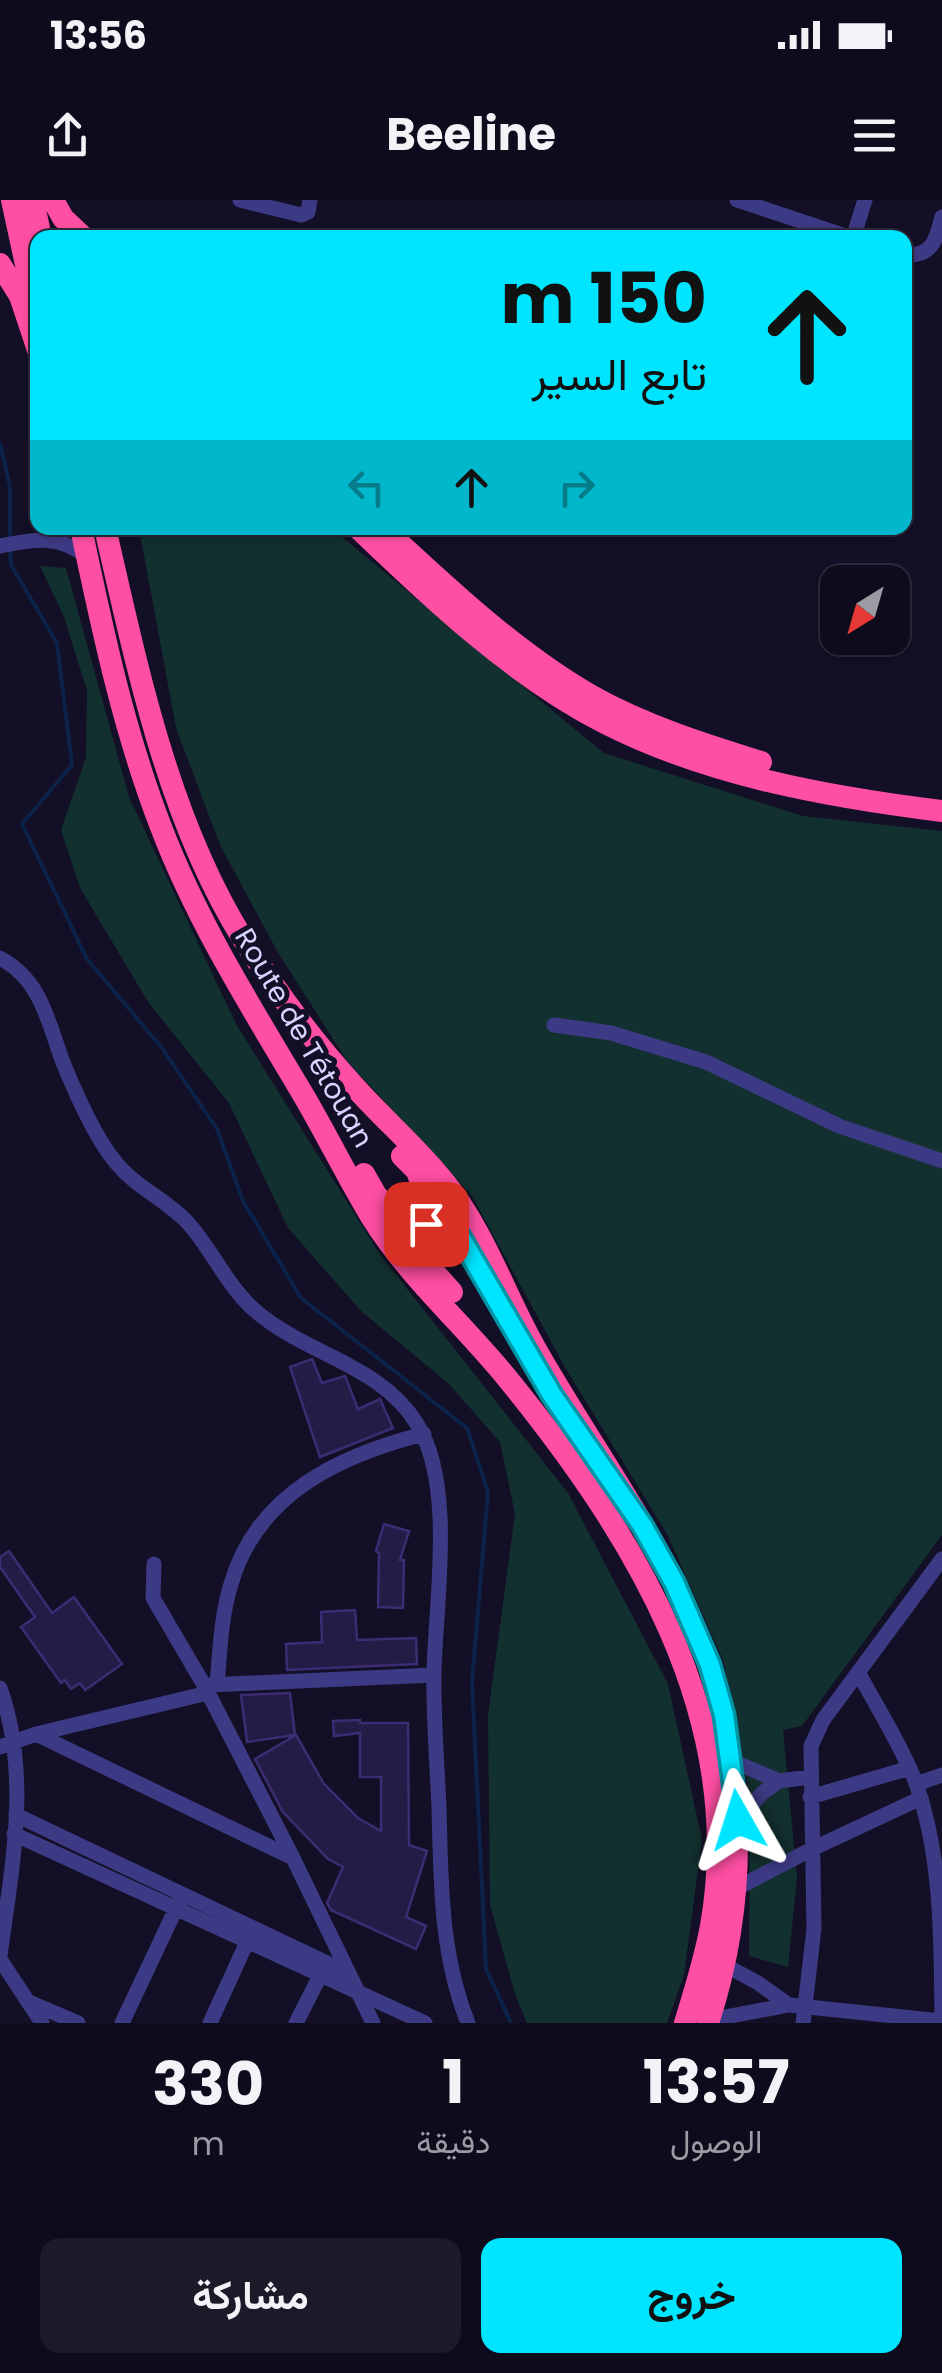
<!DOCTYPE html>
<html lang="ar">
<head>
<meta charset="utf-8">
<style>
	:root { --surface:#0e0b1c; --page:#1c1929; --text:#f1f3f6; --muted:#9b9ba3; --line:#2e2b3b; --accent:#00e5ff }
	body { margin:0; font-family:Poppins,Vazirmatn,sans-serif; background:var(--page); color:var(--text); direction:rtl; height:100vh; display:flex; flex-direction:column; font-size:38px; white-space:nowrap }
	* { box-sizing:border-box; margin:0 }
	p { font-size:32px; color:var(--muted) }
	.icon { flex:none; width:55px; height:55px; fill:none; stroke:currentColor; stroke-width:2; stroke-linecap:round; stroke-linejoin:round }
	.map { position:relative; height:1823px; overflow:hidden; direction:ltr }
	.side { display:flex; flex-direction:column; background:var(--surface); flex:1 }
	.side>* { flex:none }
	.hud { position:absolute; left:30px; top:30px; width:882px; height:305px; border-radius:20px; box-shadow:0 2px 8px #0004,0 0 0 2px var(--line); direction:rtl; background:#00e5ff; color:#111; overflow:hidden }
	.needle { width:65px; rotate:217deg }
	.controls { position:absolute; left:820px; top:365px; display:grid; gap:20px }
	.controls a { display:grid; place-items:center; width:90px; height:90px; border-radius:20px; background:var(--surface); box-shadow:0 2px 8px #0004,0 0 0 2px var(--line); font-size:50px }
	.pin { position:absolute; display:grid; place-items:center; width:85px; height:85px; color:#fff; margin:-42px; border-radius:20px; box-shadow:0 5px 15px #0006 }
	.me { position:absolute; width:110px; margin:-55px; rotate:354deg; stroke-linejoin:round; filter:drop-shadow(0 0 8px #0008) }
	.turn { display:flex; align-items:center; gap:35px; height:210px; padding:0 40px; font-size:45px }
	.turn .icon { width:130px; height:130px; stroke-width:2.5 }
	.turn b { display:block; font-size:70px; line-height:85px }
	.lanes { display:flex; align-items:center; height:95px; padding:0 40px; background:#0003; justify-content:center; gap:50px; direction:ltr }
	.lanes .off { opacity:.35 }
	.eta { display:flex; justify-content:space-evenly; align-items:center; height:170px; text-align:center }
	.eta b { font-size:60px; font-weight:700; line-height:70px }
	.primary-button { display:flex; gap:20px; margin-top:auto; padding:20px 40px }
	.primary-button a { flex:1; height:115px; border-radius:20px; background:var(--accent); color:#111; font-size:40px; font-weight:700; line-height:115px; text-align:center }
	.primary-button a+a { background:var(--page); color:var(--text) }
	.status { display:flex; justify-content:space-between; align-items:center; height:70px; padding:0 50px; background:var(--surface); direction:ltr }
	.status svg { height:28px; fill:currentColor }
	header { display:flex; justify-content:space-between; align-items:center; height:130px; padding:0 40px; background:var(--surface); font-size:45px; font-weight:700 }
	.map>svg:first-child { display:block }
	.green { fill:#12302f }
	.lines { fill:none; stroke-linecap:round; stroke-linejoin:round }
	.stream { stroke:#0c2248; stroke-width:4 }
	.building { fill:#241b47; stroke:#3b2d73; stroke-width:2.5 }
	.minor { stroke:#3d3a85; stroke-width:15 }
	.highway { stroke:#ff4fa3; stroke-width:22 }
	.route-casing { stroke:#0095a6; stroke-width:25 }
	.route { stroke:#00e5ff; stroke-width:18 }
	.labels { text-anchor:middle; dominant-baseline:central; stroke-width:10; stroke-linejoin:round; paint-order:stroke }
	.street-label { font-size:28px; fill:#d9d4ff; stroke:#130f26 }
</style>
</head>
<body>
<div class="status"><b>13:56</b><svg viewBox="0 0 49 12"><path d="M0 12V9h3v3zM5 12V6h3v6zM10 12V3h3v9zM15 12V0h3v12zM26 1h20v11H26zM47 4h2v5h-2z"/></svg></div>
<header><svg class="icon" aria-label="menu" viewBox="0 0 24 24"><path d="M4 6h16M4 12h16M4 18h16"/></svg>Beeline<svg class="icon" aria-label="share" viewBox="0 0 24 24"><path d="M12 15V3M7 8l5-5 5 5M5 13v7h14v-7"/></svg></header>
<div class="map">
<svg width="942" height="1823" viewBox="0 0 942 1823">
	<rect width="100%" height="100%" fill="#130f26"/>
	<path class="green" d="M139,328H331L604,553L803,616L942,631V1335L802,1526L783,1530L797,1677L788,1767L749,1756L750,1598L723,1460L667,1334L566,1169L472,996L347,861L277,751L220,645L176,528Z
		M40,366L66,368L129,597L236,824L379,1053L568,1293L668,1484L702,1640L684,1775L667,1823H527L515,1794L490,1705L488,1515L515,1314L500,1242L449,1184L361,1111L288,1028L229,903L148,802L80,688L61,630L86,557L87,491L64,417Z"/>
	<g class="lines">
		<path class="stream" d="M0,243L10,287V337
			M10,347L11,365L57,443L72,565L22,624L87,759L162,848L217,929L243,1001L301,1098L467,1228L488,1292L472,1482L486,1769L511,1823"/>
	</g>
	<path class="building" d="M312,1159L322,1183L345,1176L358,1209L380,1199L393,1228L320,1257L290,1167Z
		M384,1324L409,1331L400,1360H404L403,1408L378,1407L379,1353L376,1351Z
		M9,1351L52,1413L74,1397L122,1464L85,1490L80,1483L71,1489L65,1480L61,1483L21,1427L35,1417L0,1367V1357Z
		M355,1410L357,1440L416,1438L417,1464L287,1470L286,1444L322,1442L321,1412Z
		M290,1493L295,1535L247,1542L241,1495Z
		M360,1520V1523H408L409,1645L427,1651L406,1717L426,1726L416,1749L331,1710L327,1703L343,1667L328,1659L283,1612L255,1559L296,1535L324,1584L358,1618L381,1631V1577H360V1533L334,1536L333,1521Z"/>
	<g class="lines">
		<path class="minor" d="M240,0L301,15L308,12L310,0
			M737,0L852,38
			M853,38L865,0
			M905,55C932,57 936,40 942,17
			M0,346C33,339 59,334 87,357
			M0,758C43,781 48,824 64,865C76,894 97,942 118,965C137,988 167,1000 188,1023C215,1053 229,1092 263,1117C313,1156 382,1167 417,1224C455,1284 436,1400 434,1470C433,1515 437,1561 439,1607C441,1681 440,1753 468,1823
			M554,825L611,833L706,862L839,926L942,961
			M154,1364L153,1398L204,1485L293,1658L373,1823
			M858,1472C878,1509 901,1545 916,1583C942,1658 941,1737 942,1815
			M217,1484C220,1451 221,1416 231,1384C257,1294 340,1255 424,1234
			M208,1485L434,1475
			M0,1488C31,1574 12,1667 0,1755
			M36,1534L293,1658
			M0,1547L36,1534L208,1493
			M732,1561L779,1581L810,1577
			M916,1584L942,1575
			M810,1597L910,1568
			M16,1615L346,1772
			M738,1621L761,1594L779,1581
			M14,1634L425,1823
			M737,1688L812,1649L921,1598
			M0,1759L42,1823
			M725,1765L758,1783L789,1805
			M31,1803L78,1823
			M709,1820L789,1805L942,1821
			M122,1823L180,1700
			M210,1823L247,1742
			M296,1823L320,1776
			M803,1823L814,1729L811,1546L823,1520L942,1359"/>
		<path class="highway" d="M12,0L38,120
			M33,0L41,38
			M53,0L63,18L84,38
			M0,64L20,96L38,150
			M81,328C102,428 124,532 161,627C196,719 248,802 298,886C324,929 346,975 372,1018C409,1077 463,1124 507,1178C633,1333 748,1516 711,1726C705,1759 695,1791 685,1823
			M105,328C137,466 167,617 243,739C275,790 314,842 354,886C384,920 419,949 446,984C486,1034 506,1098 538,1153C582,1230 635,1304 675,1384C744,1522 756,1676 708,1823
			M358,328C431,398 512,475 603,522C706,575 828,597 942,611
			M383,328C447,387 514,451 590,495C643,525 703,544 761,562
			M364,974L376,995L387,1007C404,1013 418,1006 423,989L417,971L402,956
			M452,1092L424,1061L416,1038C440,991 466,1048 478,1070"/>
	</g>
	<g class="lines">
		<g class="route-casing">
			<path id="route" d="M426,1024L444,1022L458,1033L552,1195L642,1325L674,1382L710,1465L724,1515L738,1620"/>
		</g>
		<use href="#route" class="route"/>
	</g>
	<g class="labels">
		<g class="street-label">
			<text transform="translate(304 838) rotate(60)">Route de Tétouan</text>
		</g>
	</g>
</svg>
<div class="controls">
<a><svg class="needle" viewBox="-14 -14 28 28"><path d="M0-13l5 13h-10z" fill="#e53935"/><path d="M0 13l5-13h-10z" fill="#9b9ba3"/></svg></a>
</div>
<div class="pin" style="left:426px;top:1024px;background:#d93025"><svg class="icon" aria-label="arrive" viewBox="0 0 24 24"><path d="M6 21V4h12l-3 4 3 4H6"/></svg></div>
<svg class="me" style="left:738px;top:1620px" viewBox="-20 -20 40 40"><path d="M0-17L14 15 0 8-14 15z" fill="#00e5ff" stroke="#fff" stroke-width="4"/></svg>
<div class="hud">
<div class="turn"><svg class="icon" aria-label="ahead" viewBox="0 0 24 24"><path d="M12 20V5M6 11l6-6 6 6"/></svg><div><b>150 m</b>تابع السير</div></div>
<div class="lanes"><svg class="icon off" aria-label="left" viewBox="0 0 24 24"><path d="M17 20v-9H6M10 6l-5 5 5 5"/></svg><svg class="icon" aria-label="ahead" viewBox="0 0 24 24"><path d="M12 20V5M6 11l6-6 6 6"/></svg><svg class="icon off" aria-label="right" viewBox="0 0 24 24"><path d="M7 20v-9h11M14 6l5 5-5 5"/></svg></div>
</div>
</div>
<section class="side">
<div class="eta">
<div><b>13:57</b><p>الوصول</p></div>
<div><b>1</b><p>دقيقة</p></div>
<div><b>330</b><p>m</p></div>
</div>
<div class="primary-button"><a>خروج</a><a>مشاركة</a></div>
</section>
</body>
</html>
